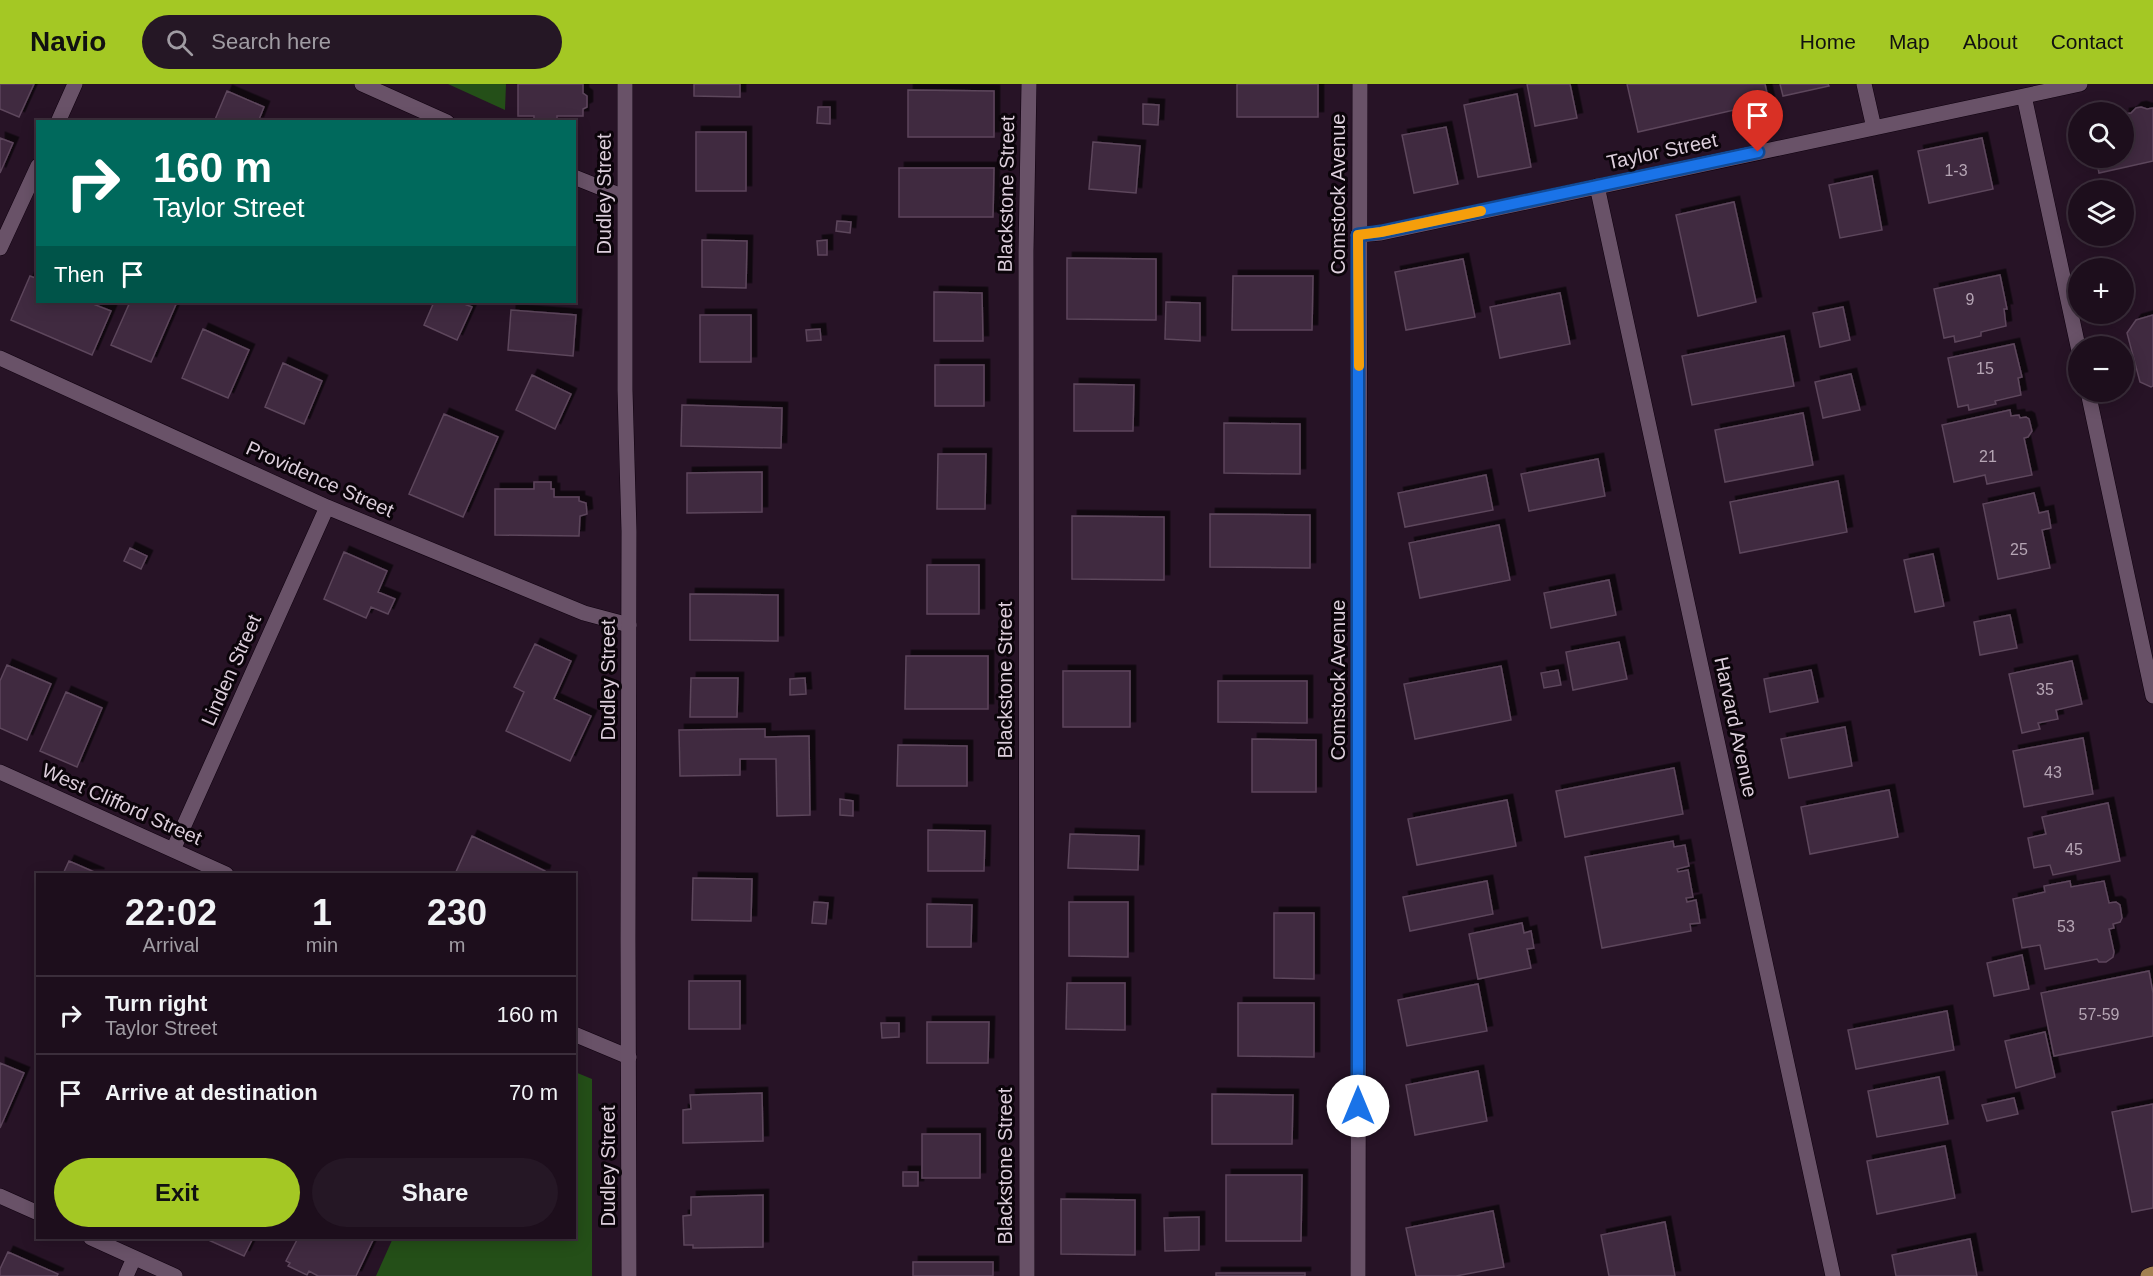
<!DOCTYPE html>
<html lang="en">
<head>
<meta charset="utf-8">
<style>
	:root { --surface:#1d0e1c; --page:#251725; --text:#f1f3f6; --muted:#a09ca3; --line:#3b2e3b; --accent:#a4c824 }
	body { margin:0; font-family:Arial,sans-serif; background:var(--page); color:var(--text); height:100vh; display:flex; flex-direction:column; font-size:22px; white-space:nowrap }
	* { box-sizing:border-box; margin:0 }
	p { font-size:20px; color:var(--muted) }
	.icon { flex:none; width:33px; height:33px; fill:none; stroke:currentColor; stroke-width:2; stroke-linecap:round; stroke-linejoin:round }
	.map { position:relative; flex:1; overflow:hidden }
	.side { position:absolute; left:36px; top:789px; width:540px; height:366px; display:flex; flex-direction:column; background:var(--surface); border-radius:0px; box-shadow:0 3px 15px #0003,0 0 0 2px var(--line) }
	.side>* { flex:none }
	.guide { position:absolute; left:36px; top:36px; width:540px; height:183px; border-radius:0px; box-shadow:0 3px 15px #0003,0 0 0 2px var(--line); background:#00695c; color:#fff; overflow:hidden }
	.tools { position:absolute; left:2068px; top:18px; display:grid; gap:12px }
	.tools a { display:grid; place-items:center; width:66px; height:66px; border-radius:50%; background:var(--surface); box-shadow:0 3px 15px #0003,0 0 0 2px var(--line); font-size:30px }
	.pin { position:absolute; display:grid; place-items:center; width:51px; height:51px; color:#fff; margin:-62px -26px; border-radius:50% 50% 50% 0; rotate:-45deg; box-shadow:0 0 6px #0007 }
	.pin .icon { rotate:45deg }
	.me { position:absolute; width:66px; margin:-33px; rotate:0deg; stroke-linejoin:round; filter:drop-shadow(0 0 4px #0008) }
	.turn { display:flex; align-items:center; gap:21px; height:126px; padding:0 18px; font-size:27px }
	.turn .icon { width:78px; height:78px; stroke-width:2.5 }
	.turn b { display:block; font-size:42px; line-height:51px }
	.then { display:flex; align-items:center; height:57px; padding:0 18px; background:#0003; gap:12px; font-size:22px }
	.eta { display:flex; justify-content:space-evenly; align-items:center; height:102px; text-align:center }
	.eta b { font-size:36px; font-weight:700; line-height:42px }
	.button { display:flex; gap:12px; margin-top:auto; padding:12px 18px }
	.button a { flex:1; height:69px; border-radius:36px; background:var(--accent); color:#111; font-size:24px; font-weight:700; line-height:69px; text-align:center }
	.button a+a { background:var(--page); color:var(--text) }
	ul { padding:0; list-style:none }
	li { display:flex; align-items:center; gap:18px; height:78px; padding:0 18px; border-top:2px solid var(--line) }
	li div { flex:1 }
	li b { display:block; font-size:22px }
	li em { font-style:normal }
	header { display:flex; align-items:center; gap:36px; box-sizing:border-box; height:84px; padding:0 30px; background:var(--accent); color:#111 }
	header strong { font-size:28px }
	nav { display:flex; gap:33px; margin-inline-start:auto; font-size:21px }
	.search { width:420px; height:54px; background:var(--page); display:flex; align-items:center; gap:15px; box-sizing:border-box; padding:0 21px; border-radius:33px; color:var(--muted); font-size:22px }
	.map>svg:first-child { display:block }
	.green { fill:#244f18 }
	.building { fill:#3f2a3f; stroke:#5d465c; stroke-width:1.5; filter:url(#shadow) }
	.lines { fill:none; stroke-linecap:round; stroke-linejoin:round }
	.street-casing { stroke:#0f010f; stroke-width:16 }
	.secondary-casing { stroke:#0f010f; stroke-width:16 }
	.primary-casing { stroke:#0f010f; stroke-width:16 }
	.street { stroke:#695268; stroke-width:15 }
	.secondary { stroke:#695268; stroke-width:15 }
	.primary { stroke:#a38050; stroke-width:15 }
	.route-casing { stroke:#114b97; stroke-width:15 }
	.route { stroke:#1a73e8; stroke-width:10 }
	.slow { stroke:#f59e0b; stroke-width:10 }
	.labels { text-anchor:middle; dominant-baseline:central; stroke-width:6; stroke-linejoin:round; paint-order:stroke }
	.number-label { font-size:16px; fill:#b5a5b4 }
	.street-label { font-size:20px; fill:#dccedb; stroke:#0b040a }
</style>
</head>
<body>
<header>
<strong>Navio</strong>
<div class="search"><svg class="icon" aria-label="search" viewBox="0 0 24 24"><circle cx="10" cy="10" r="6"/><path d="M15 15l6 6"/></svg>Search here</div>
<nav><a>Home</a><a>Map</a><a>About</a><a>Contact</a></nav>
</header>
<div class="map">
<svg width="2153" height="1192" viewBox="0 0 2153 1192">
	<defs>
		<filter id="shadow"><feDropShadow dx="5.5" dy="-5.5" stdDeviation="0" flood-color="#0009"/></filter>
	</defs>
	<rect width="100%" height="100%" fill="#271326"/>
	<path class="green" d="M448,0H506L505,26Z
		M575,988L592,995V1192H376L393,1154H574Z"/>
	<path class="building" d="M0,0H34L19,33L0,25Z
		M518,0H583V9L587,12V23L583,25V32H557V35H534V32H518Z
		M694,0H740V13L694,12Z
		M1237,0H1318V33H1237Z
		M1527,0H1570L1577,34L1535,42Z
		M1627,0H1765L1769,18L1638,48Z
		M1780,0H1828L1829,2L1783,12Z
		M908,6L994,7V53H908Z
		M227,7L264,23L258,38H214Z
		M1517,10L1531,83L1478,93L1464,21Z
		M1143,20L1159,21L1158,41L1143,40Z
		M818,23H830V40L817,39Z
		M2141,23L2147,25L2153,24V77L2099,89L2096,74H2124V30L2131,29L2136,24Z
		M1446,43L1458,100L1414,109L1402,51Z
		M696,48H746V107H696Z
		M0,54L13,59L0,89Z
		M1982,54L1993,105L1929,119L1918,67Z
		M1093,58L1140,62L1136,109L1089,105Z
		M899,84H994L993,133H899Z
		M1872,92L1882,146L1840,154L1829,101Z
		M1734,118L1756,218L1698,232L1676,131Z
		M837,137L851,138L850,149L836,147Z
		M702,156L747,157L746,204L702,203Z
		M827,156V171H818L817,157Z
		M1067,174L1156,175V236L1067,235Z
		M1463,175L1475,233L1406,246L1395,188Z
		M2000,191L2007,225H2004L2006,242L1981,248V252L1955,258L1954,252L1944,254L1934,205Z
		M30,192L38,195V218H88L111,227L92,271L11,236Z
		M1233,192H1313L1312,246H1232Z
		M934,208L982,209L983,257H934Z
		M1560,209L1570,260L1500,274L1490,223Z
		M130,218H177L151,278L111,261Z
		M434,218H459L472,223L457,256L424,241Z
		M1166,218L1200,219V257L1165,255Z
		M1843,223L1850,256L1820,263L1813,229Z
		M511,226L576,231L573,272L508,266Z
		M700,231H751V278H700Z
		M2153,231V302L2151,303L2140,298L2127,249L2136,236Z
		M203,245L249,266L228,314L182,294Z
		M820,245L821,256L807,257L806,246Z
		M1784,252L1794,302L1692,321L1682,272Z
		M2014,260L2022,293L2018,294L2021,311L1995,317L1996,320L1969,326L1968,321L1958,323L1948,274Z
		M283,279L322,297L304,340L265,323Z
		M935,281H984V322H935Z
		M1851,290L1860,326L1823,334L1815,298Z
		M532,291L571,310L555,345L516,326Z
		M1074,300L1134,301L1133,347H1074Z
		M682,321L782,324L781,364L681,362Z
		M2010,326L2011,332L2019,331L2020,334L2026,333L2029,335L2032,347L2028,353L2024,354L2032,391L1987,400L1985,391L1954,398L1942,341Z
		M1803,329L1813,381L1725,398L1715,346Z
		M444,330L498,353L463,433L409,410Z
		M1224,339L1300,340V390L1224,389Z
		M938,370H986L985,425H937Z
		M1598,375L1605,412L1529,427L1521,390Z
		M762,388V428L687,429V389Z
		M1486,391L1493,426L1405,443L1398,409Z
		M1838,397L1847,448L1740,469L1730,418Z
		M534,398H551V405H554V413H579V417L586,419L587,430L580,432L579,452L495,451V405H534Z
		M2034,409L2039,429L2048,427L2051,444L2042,446L2050,484L1998,495L1983,420Z
		M1210,430L1310,431V484L1210,483Z
		M1072,432L1164,433V496L1072,495Z
		M1499,441L1510,496L1420,514L1409,459Z
		M130,464L147,472L141,485L124,477Z
		M344,468L387,487L378,508L395,515L388,530L371,523L366,534L324,515Z
		M1933,470L1944,522L1915,528L1904,476Z
		M927,481H979V530H927Z
		M1609,496L1616,531L1551,544L1544,509Z
		M690,510L778,511V557L690,556Z
		M2010,531L2017,564L1980,571L1974,538Z
		M1619,558L1627,595L1573,606L1566,568Z
		M535,560L571,577L554,615L591,632L570,677L506,647L524,608L514,603Z
		M906,572H988V625H905Z
		M2072,577L2082,620L2056,626L2058,635L2038,639L2040,645L2022,649L2009,590Z
		M7,581L51,600L27,656L0,644V597Z
		M1501,582L1511,636L1415,655L1404,600Z
		M1558,586L1561,601L1544,604L1541,589Z
		M1811,586L1818,618L1770,628L1764,595Z
		M1063,587H1130V643H1063Z
		M691,594H738L737,633H690Z
		M805,594L806,610L790,611V595Z
		M1218,597H1307V639L1218,638Z
		M66,608L102,624L77,683L40,667Z
		M1845,643L1852,682L1789,694L1781,655Z
		M765,645V653L809,652L810,731L777,732L776,675H740V691L680,692L679,646Z
		M2083,654L2093,710L2024,723L2013,667Z
		M1252,655L1316,656V708H1252Z
		M898,661L967,662V702H897Z
		M1674,684L1683,730L1565,753L1556,707Z
		M1889,706L1898,753L1810,770L1801,723Z
		M840,715L853,717V732L840,731Z
		M1507,716L1516,762L1417,781L1408,735Z
		M2108,719L2120,777L2053,791L2050,781L2034,784L2028,754L2046,750L2042,733Z
		M928,746L985,747L984,787H928Z
		M1070,750L1139,752L1138,786L1068,784Z
		M472,752L545,787L544,790H455Z
		M1673,757L1674,763L1685,761L1689,782L1677,785L1678,788L1688,786L1693,813L1686,814L1687,818L1696,816L1700,839L1690,840L1691,847L1602,864L1585,773Z
		M69,777L99,790H63Z
		M693,794L752,795L751,837L692,836Z
		M1487,797L1493,830L1410,847L1403,813Z
		M2070,797L2071,803L2104,797L2109,819L2116,818L2120,821L2122,834L2120,838L2113,840L2114,844L2109,845L2114,868L2113,873L2106,878H2099L2097,875L2045,885L2040,861L2022,864L2013,815L2045,808L2044,802Z
		M814,818L828,819L826,840L812,839Z
		M1069,818H1128V873L1069,872Z
		M927,820L972,821L971,863H927Z
		M1274,829H1314V895L1274,894Z
		M1522,839L1524,849L1531,847L1534,864L1527,865L1531,884L1478,895L1469,850Z
		M2022,871L2029,905L1994,912L1987,879Z
		M2149,887L2153,909V952L2054,972L2041,909Z
		M689,897H740V945H689Z
		M1067,899H1125V946L1066,945Z
		M1478,900L1487,947L1407,962L1398,916Z
		M1238,919H1314V973L1238,972Z
		M1947,927L1954,966L1856,985L1848,946Z
		M927,938H989L988,979H927Z
		M881,939H899V953L882,954Z
		M2045,948L2055,993L2016,1004L2005,957Z
		M0,979L24,989L0,1044Z
		M1478,987L1487,1037L1415,1051L1406,1001Z
		M1939,993L1948,1040L1877,1053L1868,1007Z
		M762,1009L763,1057L683,1059V1026L691,1025L690,1011Z
		M1212,1010L1293,1011L1292,1060H1212Z
		M2014,1014L2018,1030L1987,1037L1982,1021Z
		M2153,1020V1124L2132,1128L2112,1028Z
		M922,1050H980V1094H922Z
		M1945,1062L1955,1114L1877,1130L1867,1077Z
		M903,1088H918V1102H903Z
		M1226,1091H1302L1301,1157H1226Z
		M763,1111V1163L693,1164V1161H684L683,1132L691,1131V1113Z
		M1061,1115L1135,1116V1171L1061,1170Z
		M1493,1127L1504,1183L1456,1192H1416L1406,1144Z
		M1199,1133V1166L1165,1167L1164,1134Z
		M1665,1138L1675,1192H1609L1601,1151Z
		M204,1154H253L244,1172Z
		M298,1154H374L356,1192H318L309,1187L307,1191L288,1182L290,1179L286,1177Z
		M1970,1155L1977,1192H1896L1892,1171Z
		M8,1168L58,1190L57,1192H0V1185Z
		M913,1178H993V1192H913Z
		M1216,1189H1305V1192H1216Z"/>
	<g class="lines">
		<g class="street-casing">
			<path id="street" d="M362,0L447,38
				M1864,0L1874,44
				M2024,12L2079,267
				M58,38L75,0
				M574,93L624,113
				M1597,102L1833,1192
				M1358,151L1381,149L2080,0
				M0,164L38,82
				M0,274L327,423L584,529L629,541
				M2088,308L2153,612
				M0,688L226,790
				M173,766L327,423
				M574,950L629,973
				M0,1112L38,1129
				M91,1154L175,1192
				M126,1192L134,1174
				M1358,1192L1360,0"/>
		</g>
		<g class="secondary-casing">
			<path id="secondary" d="M625,0V306L629,447L628,855L629,1192
				M1027,1192L1026,167L1029,0"/>
		</g>
		<g class="primary-casing">
			<path id="primary" d="M2148,1192L2153,1190"/>
		</g>
		<use href="#street" class="street"/>
		<use href="#secondary" class="secondary"/>
		<use href="#primary" class="primary"/>
	</g>
	<g class="lines">
		<g class="route-casing">
			<path id="route" d="M1358,1022V151L1381,148L1758,68"/>
		</g>
		<use href="#route" class="route"/>
		<path class="slow" d="M1359,282L1358,151L1381,148L1481,127"/>
	</g>
	<g class="labels">
		<g class="number-label">
			<text x="1956" y="86">1-3</text>
			<text x="1970" y="215">9</text>
			<text x="1985" y="284">15</text>
			<text x="1988" y="372">21</text>
			<text x="2019" y="465">25</text>
			<text x="2045" y="605">35</text>
			<text x="2053" y="688">43</text>
			<text x="2074" y="765">45</text>
			<text x="2066" y="842">53</text>
			<text x="2099" y="930">57-59</text>
		</g>
		<g class="street-label">
			<text transform="translate(1662 67) rotate(-12)">Taylor Street</text>
			<text transform="translate(604 110) rotate(-90)">Dudley Street</text>
			<text transform="translate(1006 110) rotate(-89)">Blackstone Street</text>
			<text transform="translate(1338 110) rotate(-90)">Comstock Avenue</text>
			<text transform="translate(320 395) rotate(24)">Providence Street</text>
			<text transform="translate(231 586) rotate(-66)">Linden Street</text>
			<text transform="translate(608 596) rotate(-90)">Dudley Street</text>
			<text transform="translate(1005 596) rotate(-90)">Blackstone Street</text>
			<text transform="translate(1338 596) rotate(-90)">Comstock Avenue</text>
			<text transform="translate(1736 643) rotate(78)">Harvard Avenue</text>
			<text transform="translate(122 720) rotate(24)">West Clifford Street</text>
			<text transform="translate(608 1082) rotate(-90)">Dudley Street</text>
			<text transform="translate(1005 1082) rotate(-90)">Blackstone Street</text>
		</g>
	</g>
</svg>
<div class="tools">
<a><svg class="icon" aria-label="search" viewBox="0 0 24 24"><circle cx="10" cy="10" r="6"/><path d="M15 15l6 6"/></svg></a>
<a><svg class="icon" aria-label="layers" viewBox="0 0 24 24"><path d="M12 4l9 5-9 5-9-5zM3 14l9 5 9-5"/></svg></a>
<a>+</a>
<a>−</a>
</div>
<div class="pin" style="left:1758px;top:68px;background:#d93025"><svg class="icon" aria-label="arrive" viewBox="0 0 24 24"><path d="M6 21V4h12l-3 4 3 4H6"/></svg></div>
<svg class="me" style="left:1358px;top:1022px" viewBox="-20 -20 40 40"><circle r="19" fill="#fff"/><path d="M0-13L10 11 0 6-10 11z" fill="#1a73e8"/></svg>
<div class="guide">
<div class="turn"><svg class="icon" aria-label="right" viewBox="0 0 24 24"><path d="M7 20v-9h11M14 6l5 5-5 5"/></svg><div><b>160 m</b>Taylor Street</div></div>
<div class="then">Then<svg class="icon" aria-label="arrive" viewBox="0 0 24 24"><path d="M6 21V4h12l-3 4 3 4H6"/></svg></div>
</div>
<section class="side">
<div class="eta">
<div><b>22:02</b><p>Arrival</p></div>
<div><b>1</b><p>min</p></div>
<div><b>230</b><p>m</p></div>
</div>
<ul>
<li><svg class="icon" aria-label="right" viewBox="0 0 24 24"><path d="M7 20v-9h11M14 6l5 5-5 5"/></svg><div><b>Turn right</b><p>Taylor Street</p></div><em>160 m</em></li>
<li><svg class="icon" aria-label="arrive" viewBox="0 0 24 24"><path d="M6 21V4h12l-3 4 3 4H6"/></svg><div><b>Arrive at destination</b></div><em>70 m</em></li>
</ul>
<div class="button"><a>Exit</a><a>Share</a></div>
</section>
</div>
</body>
</html>
